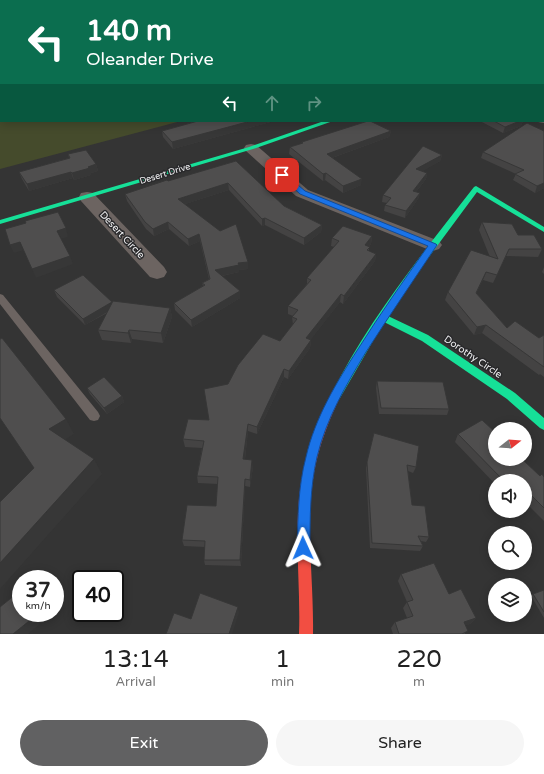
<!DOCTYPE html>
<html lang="en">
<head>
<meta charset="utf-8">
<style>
	:root { --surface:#fff; --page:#f6f6f6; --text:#222; --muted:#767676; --accent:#616162 }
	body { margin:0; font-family:"Varela Round",sans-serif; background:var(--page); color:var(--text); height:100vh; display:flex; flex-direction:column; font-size:15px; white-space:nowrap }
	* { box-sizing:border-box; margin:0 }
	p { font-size:13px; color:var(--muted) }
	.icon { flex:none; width:22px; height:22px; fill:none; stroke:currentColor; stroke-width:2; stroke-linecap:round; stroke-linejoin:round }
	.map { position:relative; height:634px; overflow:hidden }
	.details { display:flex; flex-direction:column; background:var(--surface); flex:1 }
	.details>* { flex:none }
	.hud { position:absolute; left:0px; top:0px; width:544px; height:122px; box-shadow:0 2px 10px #0003; background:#0b6e4f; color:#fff; overflow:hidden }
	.needle { width:26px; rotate:73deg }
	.controls { position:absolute; left:488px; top:422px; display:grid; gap:8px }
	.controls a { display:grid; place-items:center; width:44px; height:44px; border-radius:50%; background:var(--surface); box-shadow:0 2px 10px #0003; font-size:20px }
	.speed { position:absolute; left:12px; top:570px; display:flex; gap:8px; font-size:20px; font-weight:700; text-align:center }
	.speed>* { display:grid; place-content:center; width:52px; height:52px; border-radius:50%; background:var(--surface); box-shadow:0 2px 10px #0003; line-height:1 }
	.speed small { font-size:10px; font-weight:400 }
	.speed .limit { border:2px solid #111; border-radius:6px; background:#fff; color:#111 }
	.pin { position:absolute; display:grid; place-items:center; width:34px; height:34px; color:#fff; margin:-17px; border-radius:8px; box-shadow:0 2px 6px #0006 }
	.me { position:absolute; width:44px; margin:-22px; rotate:359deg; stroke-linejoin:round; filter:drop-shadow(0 0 3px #0008) }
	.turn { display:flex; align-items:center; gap:14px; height:84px; padding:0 20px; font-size:18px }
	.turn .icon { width:52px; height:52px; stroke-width:2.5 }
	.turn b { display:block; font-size:28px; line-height:34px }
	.lanes { display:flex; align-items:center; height:38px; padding:0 20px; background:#0003; justify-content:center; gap:20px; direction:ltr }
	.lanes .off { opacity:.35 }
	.eta { display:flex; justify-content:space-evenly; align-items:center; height:68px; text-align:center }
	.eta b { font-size:24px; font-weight:600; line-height:28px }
	.button { display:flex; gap:8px; margin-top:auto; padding:8px 20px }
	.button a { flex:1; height:46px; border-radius:24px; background:var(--accent); color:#fff; font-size:16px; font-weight:600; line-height:46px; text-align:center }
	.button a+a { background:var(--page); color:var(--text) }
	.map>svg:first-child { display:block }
	.green { fill:#454b2c }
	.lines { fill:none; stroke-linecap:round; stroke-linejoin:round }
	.lane { fill:#6c6461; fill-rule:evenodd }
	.street { fill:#6c6461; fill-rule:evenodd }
	.fast { fill:#16e098; fill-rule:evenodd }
	.jam { fill:#f24e42; fill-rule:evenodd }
	.wall { fill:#444343 }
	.shaded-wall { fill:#373737 }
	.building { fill:#4f4e4e; stroke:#373737 }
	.route { fill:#1a73e8; stroke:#114b97 }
	.labels { text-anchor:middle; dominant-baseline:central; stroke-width:3; stroke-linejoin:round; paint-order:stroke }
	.far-street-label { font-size:9px; fill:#f1f1f3; stroke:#29292b }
	.street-label { font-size:10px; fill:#f1f1f3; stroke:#29292b }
</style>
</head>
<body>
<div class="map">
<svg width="544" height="634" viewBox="0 0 544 634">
	<rect width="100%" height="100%" fill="#343434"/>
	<path class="green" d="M0,0H247L250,1H1V121H181L0,169Z"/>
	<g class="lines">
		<path class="lane" d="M385,0H393L385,1Z
			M0,294L3,295L98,412L100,416L98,420L94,421L90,420L0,304Z"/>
		<path class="street" d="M262,0H275L276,1H263Z
			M543,71H544V79H543Z
			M543,115L544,123L538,122L543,121Z
			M251,144L256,145L308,190L439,241L442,245L439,249L433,251L427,249L296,196L246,151L244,148L246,145Z
			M87,192L93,193L164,267L167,272L164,277L157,279L150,277L81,201L79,197L81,193Z"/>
		<path class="fast" d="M324,121H333L253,149L0,224V220L249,147Z
			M476,186L544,227V232L477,192L423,265L388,316L428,335L515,393L544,418V430L540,428L507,399L422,341L384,322L340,398L336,399L332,398L331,395C368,320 423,253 474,187Z"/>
		<path class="jam" d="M336,391L340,392L341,395C329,420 319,445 314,473C305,525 314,581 313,634H299C301,580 292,525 303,472C308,444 320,418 332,392Z"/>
	</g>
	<path class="wall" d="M543,25H544V41L543,40Z
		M198,121H274L173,149L163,137L162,131Z
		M480,121H523L521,126L503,133Z
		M391,131L389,137L332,158L361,185L343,193L325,180L323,181L289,154L290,147L301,144L302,142Z
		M544,131V188L535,193L513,180L516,174L481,158L483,152Z
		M68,154L96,164L98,171L91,173V175L74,180L73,178L29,191L22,179L19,172L69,158Z
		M442,155L440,161L422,171L427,173L426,179L416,192L420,193L418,199L405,218L384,211L385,205L387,203L382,202L383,195Z
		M236,161L284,206L322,225L321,232L304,245L265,225L262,226L229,190L185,204L248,262V269L239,270V272L222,276L240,291V298L192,327L175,310L174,303L203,286L202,283L209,279L200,241L189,246L169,229L154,236L146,229L127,201L125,194Z
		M482,222L518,235L542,249L538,257L506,256L493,283L483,280L476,293L507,328L539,338L544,335V377L540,374L539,375L482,333L474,335L445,300L448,292L490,257L479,230Z
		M372,236L371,244L369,247V251L376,254L375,261L343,304L340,302L310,340H311L310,348L288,379L284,377L257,434L248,431L245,459L253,467L250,487L245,486L241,566L205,565L204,560L205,547L184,546L182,540L216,506L218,484L198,483L197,476L202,448L185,447L183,439L209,420L228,384L280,341L293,325L292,317L293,316L288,314V306L307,284V278L334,247L331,246L332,238Z
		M544,267V274L542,272Z
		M54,290L112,302L170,308L172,317L163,343L132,339L131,343L102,340L98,330L107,313L85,325L57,297Z
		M377,381L449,409L447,415L379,414L376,388Z
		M87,388L122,396L124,402L107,414L90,394Z
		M374,433L416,467L413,473L408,471L412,505L429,537L426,542L421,541L423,546L420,551L370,548L366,468Z
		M458,434L540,476L544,477V521L525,502V481H495V484L455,442Z
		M401,574L449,594L476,618L470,624L465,625V634H393L391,628L395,622L407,618L403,608L407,602L398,581Z
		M544,590V618L531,596L533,594Z"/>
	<path class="shaded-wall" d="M251,121H274L173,149L172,142Z
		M520,121H523L521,126L503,133L505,127Z
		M391,131L389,137L326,160L327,154Z
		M442,155L440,161L415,176L416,169Z
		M96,164L98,171L91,173V175L74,180L72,173Z
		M71,172L73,178L29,191L27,184Z
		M326,173L325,180L323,181V174Z
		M427,173L426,179L412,197L413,191Z
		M362,179L361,185L343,193V186Z
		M228,183L229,190L179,206L178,199Z
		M544,183V188L535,193L537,186Z
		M420,193L418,199L405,218L406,211Z
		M265,218V225L262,226V219Z
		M168,222L169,229L154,236L153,229Z
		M322,225L321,232L304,245V238Z
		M66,228L68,237L60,239L57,231Z
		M199,234L200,241L189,246L188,239Z
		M372,236L371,244L364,253L365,245Z
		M20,242L24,250L14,253L10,245Z
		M376,254L375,261L343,304L344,296Z
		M70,256L73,264L36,278L32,269Z
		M248,262V269L239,270V272L216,277L215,270L238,263Z
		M486,272L483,280L473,300L476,293Z
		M240,291V298L192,327L191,320Z
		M341,294L340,302L306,346V338Z
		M112,302L114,308L85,325L83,319Z
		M170,308L172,317L163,343L161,333Z
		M486,325L482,333L474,335L477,327Z
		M129,330L132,339L131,343L128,333Z
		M311,340L310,348L288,379L289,371Z
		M284,369V377L257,434V427Z
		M122,396L124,402L107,414L104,408Z
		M66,419L74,434L58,444L49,429Z
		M248,424V431L244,466L243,459Z
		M94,459L102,474L0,589V563Z
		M252,460L253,467L250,487V480Z
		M511,475L506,481H502L503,480Z
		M245,479V486L241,566L240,560Z
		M238,607L239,613L232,634H229Z
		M39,613H45L48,617L28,634H13Z
		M476,618L470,624L458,628L464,622Z"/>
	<path class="building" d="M543,25H544V35L543,34Z
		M543,83H544V104H543Z
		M198,121H251L172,142L162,131Z
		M368,121H370L391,131L327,154L362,179L343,186L326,173L323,174L290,147L303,143L302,142Z
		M494,121H520L505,127Z
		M527,123L544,131V183L537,186L515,174L524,170L483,152Z
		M423,146L442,155L416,169L427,173L413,191L420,193L406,211L385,205L391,198L383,195Z
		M86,150L96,164L88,167L90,168L72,173L71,172L27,184L19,172L70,158L68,154Z
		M236,161L284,206L322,225L304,238L265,218L262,219L228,183L178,199L220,231L236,224L248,262L238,263L239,265L215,270L240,291L191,320L174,303L205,285L202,283L210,279L199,234L188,239L168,222L153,229L145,222L125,194L167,180L168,181Z
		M58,212L66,228L57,231L70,256L32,269L20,242L10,245L5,229L26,223L25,221Z
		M482,222L512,224L518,235H534L542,249H509L497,275L486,272L476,293L507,328L515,321L539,338L544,335V367L486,325L477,327L448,292L471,250L498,259Z
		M343,226L372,236L365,245L370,247L367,250L376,254L344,296L341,294L306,338L311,340L289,371L284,369L257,427L248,424L243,459L252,460L250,480L245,479L240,560H204L205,541L182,540L187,505L216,506L218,477L197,476L204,441L183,439L188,419L209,420L204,389L228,384L238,365L263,334L280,341L297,319L292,317L298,310L288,306L311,280L307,278L339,241L332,238Z
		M83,275L112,302L83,319L54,290Z
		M113,301L170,308L161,333L129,330L128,333L98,330Z
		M2,338L66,419L49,429L94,459L0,563V502L34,468L0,418V339Z
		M104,377L122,396L104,408L87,388Z
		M377,381L443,382L449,409L381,408Z
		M482,420L495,432V459H522L540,476L542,474L544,477V508L525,489V481H517L511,475L503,480L458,434Z
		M374,433L419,446L416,467L407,465L412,505L425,506L429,537L418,536L423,546L372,543L367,462Z
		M434,563L449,594L461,589L476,618L464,622L468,631L462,634H399L395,622L413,616L407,602L413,600L401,574Z
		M21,590V613H39L13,634H0V607Z
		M544,590V612L533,594Z
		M200,593L238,607L229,634H166L174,613L191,619Z"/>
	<path class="route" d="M280,173H284L305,191L436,244L437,245C413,281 389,316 366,352C346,385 326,419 317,457C310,487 310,517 310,548L308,552L303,554L299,552L297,548C298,517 298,487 306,457C315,418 336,383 358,349C380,314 404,280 428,246L300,194L280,176Z"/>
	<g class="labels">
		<g class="far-street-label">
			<text transform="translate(165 174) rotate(-17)">Desert Drive</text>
		</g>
		<g class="street-label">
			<text transform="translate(122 235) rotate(47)">Desert Circle</text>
			<text transform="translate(473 357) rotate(34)">Dorothy Circle</text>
		</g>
	</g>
</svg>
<div class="controls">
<a><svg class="needle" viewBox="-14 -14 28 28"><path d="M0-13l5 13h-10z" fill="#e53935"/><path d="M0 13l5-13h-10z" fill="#767676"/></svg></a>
<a><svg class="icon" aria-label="sound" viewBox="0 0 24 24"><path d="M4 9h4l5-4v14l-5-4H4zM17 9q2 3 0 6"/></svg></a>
<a><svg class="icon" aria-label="search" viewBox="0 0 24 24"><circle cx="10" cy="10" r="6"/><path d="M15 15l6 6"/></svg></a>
<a><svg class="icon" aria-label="layers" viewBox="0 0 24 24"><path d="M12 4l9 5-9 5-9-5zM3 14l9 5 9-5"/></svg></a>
</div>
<div class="speed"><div>37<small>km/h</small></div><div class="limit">40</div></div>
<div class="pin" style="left:282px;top:175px;background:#d93025"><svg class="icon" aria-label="arrive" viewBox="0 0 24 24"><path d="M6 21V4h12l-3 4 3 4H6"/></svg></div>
<svg class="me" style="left:303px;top:548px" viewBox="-20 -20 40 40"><path d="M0-17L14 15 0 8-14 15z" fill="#1a73e8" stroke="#fff" stroke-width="4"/></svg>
<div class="hud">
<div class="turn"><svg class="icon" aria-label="left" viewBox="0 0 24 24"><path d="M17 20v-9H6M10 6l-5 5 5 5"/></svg><div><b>140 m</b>Oleander Drive</div></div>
<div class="lanes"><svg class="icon" aria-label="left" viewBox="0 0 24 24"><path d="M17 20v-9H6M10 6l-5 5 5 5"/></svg><svg class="icon off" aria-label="ahead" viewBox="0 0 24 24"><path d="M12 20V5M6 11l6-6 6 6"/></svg><svg class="icon off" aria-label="right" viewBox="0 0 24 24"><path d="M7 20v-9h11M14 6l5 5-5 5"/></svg></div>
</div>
</div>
<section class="details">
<div class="eta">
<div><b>13:14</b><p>Arrival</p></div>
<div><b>1</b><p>min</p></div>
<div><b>220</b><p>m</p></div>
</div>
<div class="button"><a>Exit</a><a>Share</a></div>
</section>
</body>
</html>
